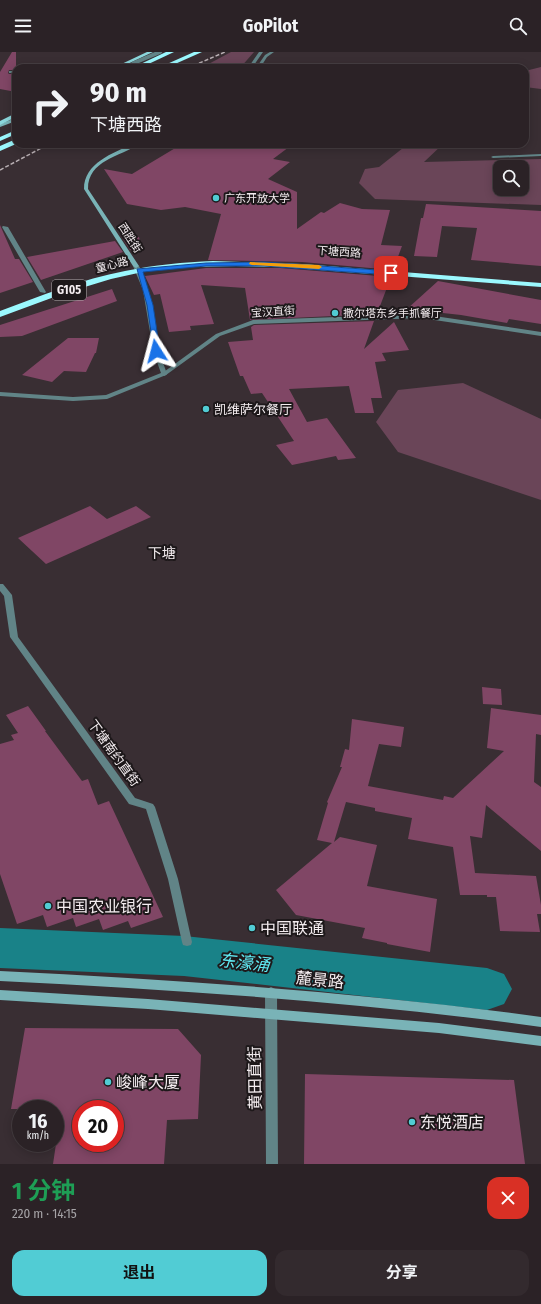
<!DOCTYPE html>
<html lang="zh">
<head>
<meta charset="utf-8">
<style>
	:root { --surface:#2b2226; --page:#332a2e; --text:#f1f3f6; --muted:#a6a4a7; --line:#473f43; --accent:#51ccd4 }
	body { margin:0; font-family:"Fira Sans Condensed","Noto Sans SC",sans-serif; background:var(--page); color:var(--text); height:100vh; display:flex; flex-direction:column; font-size:15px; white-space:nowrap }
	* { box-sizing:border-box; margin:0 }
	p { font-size:13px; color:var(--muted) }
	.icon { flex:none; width:22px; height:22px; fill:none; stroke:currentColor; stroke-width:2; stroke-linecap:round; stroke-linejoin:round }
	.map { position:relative; height:1112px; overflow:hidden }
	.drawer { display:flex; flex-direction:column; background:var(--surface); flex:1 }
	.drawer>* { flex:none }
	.banner { position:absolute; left:12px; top:12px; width:517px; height:84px; border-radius:12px; box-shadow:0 2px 10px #0003,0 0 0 1px var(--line); background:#2b2226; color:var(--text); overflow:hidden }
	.buttons { position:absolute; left:493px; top:108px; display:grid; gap:8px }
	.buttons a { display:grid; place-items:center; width:36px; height:36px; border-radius:8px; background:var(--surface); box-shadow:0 2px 10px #0003,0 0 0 1px var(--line); font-size:20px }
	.speed { position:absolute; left:12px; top:1048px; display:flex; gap:8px; font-size:20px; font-weight:700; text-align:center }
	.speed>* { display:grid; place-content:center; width:52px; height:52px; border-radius:50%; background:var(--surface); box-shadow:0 2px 10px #0003,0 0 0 1px var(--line); line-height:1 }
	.speed small { font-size:10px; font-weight:400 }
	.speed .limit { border:6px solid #d22; background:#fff; color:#111 }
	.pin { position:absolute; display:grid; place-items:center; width:34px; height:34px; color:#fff; margin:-17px; border-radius:8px; box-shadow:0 2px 6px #0006 }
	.me { position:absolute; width:44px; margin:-22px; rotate:351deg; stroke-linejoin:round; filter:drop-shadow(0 0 3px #0008) }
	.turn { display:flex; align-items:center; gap:14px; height:84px; padding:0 12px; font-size:18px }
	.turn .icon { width:52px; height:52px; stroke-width:2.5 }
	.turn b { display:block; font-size:28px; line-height:34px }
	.round { display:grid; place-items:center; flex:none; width:42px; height:42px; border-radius:12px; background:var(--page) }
	.headline { display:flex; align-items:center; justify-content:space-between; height:68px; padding:0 12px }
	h1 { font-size:24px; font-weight:700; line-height:30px; color:#1e9e55 }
	.button { display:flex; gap:8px; margin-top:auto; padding:8px 12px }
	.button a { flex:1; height:46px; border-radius:12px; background:var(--accent); color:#111; font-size:16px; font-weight:700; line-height:46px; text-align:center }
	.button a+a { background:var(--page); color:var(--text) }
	header { display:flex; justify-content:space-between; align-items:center; height:52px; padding:0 12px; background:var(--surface); font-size:18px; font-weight:700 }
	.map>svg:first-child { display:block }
	.green { fill:#6a4558; fill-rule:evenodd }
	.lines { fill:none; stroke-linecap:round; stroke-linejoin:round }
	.river { fill:#198288; fill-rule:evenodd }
	.building { fill:#804665; fill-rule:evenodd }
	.lane { fill:#618487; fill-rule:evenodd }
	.street { fill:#618487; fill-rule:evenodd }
	.secondary { fill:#79b3b7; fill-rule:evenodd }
	.primary { fill:#8bd7dc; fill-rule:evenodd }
	.highway { fill:#9bf8fe; fill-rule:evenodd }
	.rail { stroke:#b8afb3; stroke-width:1.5; stroke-dasharray:4 2; stroke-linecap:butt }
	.street-bridge { stroke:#618487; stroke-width:4 }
	.route { fill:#1a73e8; stroke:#114b97 }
	.slow { fill:#f59e0b }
	.poi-dot { fill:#51ccd4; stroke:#1d181a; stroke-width:1.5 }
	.labels { text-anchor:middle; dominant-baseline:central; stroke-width:4; stroke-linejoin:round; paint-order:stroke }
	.far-poi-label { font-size:11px; fill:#f4edf0; stroke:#1d181a; text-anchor:start }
	.far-street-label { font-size:11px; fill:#f4edf0; stroke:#1d181a }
	.shield { fill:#1d181a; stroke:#b4adb0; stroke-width:1 }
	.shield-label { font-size:12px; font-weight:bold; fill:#f4edf0 }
	.poi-label { font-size:13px; fill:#f4edf0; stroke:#1d181a; text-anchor:start }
	.street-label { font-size:13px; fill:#f4edf0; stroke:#1d181a }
	.neighbourhood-label { font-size:14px; fill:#f4edf0; stroke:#1d181a }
	.near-poi-label { font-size:16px; fill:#f4edf0; stroke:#1d181a; text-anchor:start }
	.near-street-label { font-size:16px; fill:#f4edf0; stroke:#1d181a }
	.near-water-label { font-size:17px; font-style:italic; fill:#60e9f2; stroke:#1d181a }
</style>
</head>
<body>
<header><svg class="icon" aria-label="menu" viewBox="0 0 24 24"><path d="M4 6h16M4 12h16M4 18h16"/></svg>GoPilot<svg class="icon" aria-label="search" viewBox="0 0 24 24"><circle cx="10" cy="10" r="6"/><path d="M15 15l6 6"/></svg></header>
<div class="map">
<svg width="541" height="1112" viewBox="0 0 541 1112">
	<rect width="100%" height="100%" fill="#392e33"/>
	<path class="green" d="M231,0H254L240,16H201Z
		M541,15V37L525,35V19Z
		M408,92H443L424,110L541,107V153L375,147L359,131L365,117L379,115ZM500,115H522V137H500Z
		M463,331L541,367V448L398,400L376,370L398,338Z"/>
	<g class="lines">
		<path class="river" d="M0,876L184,884L487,916L504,922L512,937L504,952L487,958L184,924L0,916Z"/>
	</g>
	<path class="building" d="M12,0H16V18H9L8,21L9,22H16V40L0,37V20Z
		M182,92H293L273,107L290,110L268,127L297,140V177L321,160L324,161L340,151L362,157L390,158L381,193L402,194L393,218L302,210L208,208L221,162L185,155L161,158L127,152L104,117L132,122Z
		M426,152L541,159V214L471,208L477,176L442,174L437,205L414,204L421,166H423Z
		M0,173L15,207H19L33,230L0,241Z
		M139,185L141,194L130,198L123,187Z
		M115,189L123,200L41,228L27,205Z
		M206,216H280L391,225L377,262L250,268L245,236L201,233L214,272L190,274L191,278L169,280L160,242L154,243L145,224Z
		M438,229L541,248V272L509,267L507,271L461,263L407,257Z
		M112,237L117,249L22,284L0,285V273Z
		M374,269L364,297L394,270L409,298L382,301L386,309L375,310L382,346H371L374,361H355L349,334L289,337L307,370L327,366L356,406L338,408L336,404L292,413L276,393L294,389L262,341L251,342L243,324H240L228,290L253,288L251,275L254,273Z
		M68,286H99L96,301H95L86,320L64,319L52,330L22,323Z
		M90,454L107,467L136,454L151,465L46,512L18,486Z
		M482,635L501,637L502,653L483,652Z
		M28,654L46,679H45L82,729L88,727L98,753L109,749L163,865L131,876L128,869L103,878L99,867L76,875L73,866L47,875L43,863L17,872L0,822V692L14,688L11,683L18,681L6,663Z
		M491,656L541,663V683L536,682L534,730L541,735V799L486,753L482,786L470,784L475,821L536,824L541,853V862H537L540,880L500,879L496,845H487V843H460L453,795L408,787L412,766L375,759V756L346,750L334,790L340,785L377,793L367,834L437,847L430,900L387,892V891L362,886L365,876L296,863L276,838L332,791L317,788L328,751L327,750L342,715H340L345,697L349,698L352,667L404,675L401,695L379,692L368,734L443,748L444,744L453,746L504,699L487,696Z
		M25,976L178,977L201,1003L198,1067L167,1068L164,1112H53L60,1065H55V1057H11ZM81,1057H115V1091H81Z
		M305,1022L514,1028L525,1112H304Z"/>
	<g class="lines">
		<path class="lane" d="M9,19H16V21H9Z
			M541,102V104L493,106L491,105L493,104Z
			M153,278L156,280L159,299L167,322L166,323L107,347L73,349L0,344V340L73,345L106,343L161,321L153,299L150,280Z
			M0,532H3L12,543L18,585L135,746L153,752L155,755L178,827L192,890L191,893L187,894L183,893L182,890L168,827L146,757L129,752L10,585L4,544L0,539Z"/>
		<path class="street" d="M259,0H263L252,16H248Z
			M270,0H274L267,5L260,16H256L265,3Z
			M3,174L8,175L46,240L45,241L40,240L2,175Z
			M134,213L139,214C146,228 158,266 155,281L150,280L143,238L133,214Z
			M421,262L541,280V284L421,266L254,272L220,284L166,323L164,324L161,322L216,282L253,268Z
			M271,935L275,937L277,940L278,1112H266L265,940L267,937Z"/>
		<path class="secondary" d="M16,66V69L0,75V72Z
			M133,92H139C120,105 88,108 88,137L139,214L136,216L133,214L84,137C84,111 113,101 133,92Z
			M0,919C181,928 361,940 541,965V975C361,950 181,938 0,929Z
			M0,938L148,947L439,971L541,984V994L439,981L148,957L0,948Z"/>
		<path class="primary" d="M147,0H153L119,16H113Z
			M16,61V65L0,73V69Z"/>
		<path class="highway" d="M166,0H174L140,16H132Z
			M194,0H202L166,16H158Z
			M16,78V82L0,89V85Z
			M16,87V92L0,99V94Z
			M213,209L302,212L541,231V235L280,215L236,214L191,215L147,219L111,227L65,241L0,265V259C41,244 82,227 125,219C154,213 184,210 213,209Z"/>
		<path class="rail" d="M188,16L225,0
			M0,118L49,92"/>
		<path class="street-bridge" d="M128,16L134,11L160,0"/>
	</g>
	<path class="route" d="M264,210L391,219L394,221L391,223L264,214H206L143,220L153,253L160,299L154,300L147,253L137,217L206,211Z"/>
	<path class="slow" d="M250,210L319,213L322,215L319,217L252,213L249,212Z"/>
	<g class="poi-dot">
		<circle cx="216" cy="146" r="4"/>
		<circle cx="335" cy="261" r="4"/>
		<circle cx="206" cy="357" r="4"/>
		<circle cx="48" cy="854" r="4"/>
		<circle cx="252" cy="876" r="4"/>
		<circle cx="108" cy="1030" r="4"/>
		<circle cx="412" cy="1070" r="4"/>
	</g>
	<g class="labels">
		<g class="far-poi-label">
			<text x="224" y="146">广东开放大学</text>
			<text x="343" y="261">撒尔塔东乡手抓餐厅</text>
		</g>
		<g class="far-street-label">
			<text transform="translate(130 186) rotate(57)">西胜街</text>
			<text transform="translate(339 200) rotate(4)">下塘西路</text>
			<text transform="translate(112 213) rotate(-14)">童心路</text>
			<text transform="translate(273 260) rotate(-4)">宝汉直街</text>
		</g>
		<rect class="shield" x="52" y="228" width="34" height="20" rx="3"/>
		<g class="shield-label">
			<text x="69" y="238">G105</text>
		</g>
		<g class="poi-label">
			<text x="214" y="357">凯维萨尔餐厅</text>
		</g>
		<g class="street-label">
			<text transform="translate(114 701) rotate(54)">下塘南约直街</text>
		</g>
		<g class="neighbourhood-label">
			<text x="162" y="501">下塘</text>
		</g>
		<g class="near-poi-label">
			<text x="56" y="854">中国农业银行</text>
			<text x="260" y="876">中国联通</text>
			<text x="116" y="1030">峻峰大厦</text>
			<text x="420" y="1070">东悦酒店</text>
		</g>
		<g class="near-street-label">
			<text transform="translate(320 928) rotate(6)">麓景路</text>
			<text transform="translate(255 1026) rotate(-91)">黄田直街</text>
		</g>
		<g class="near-water-label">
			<text transform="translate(244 911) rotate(6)">东濠涌</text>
		</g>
	</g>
</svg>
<div class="buttons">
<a><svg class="icon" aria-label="search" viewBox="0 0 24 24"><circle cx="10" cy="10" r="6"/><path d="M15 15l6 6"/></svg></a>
</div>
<div class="speed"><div>16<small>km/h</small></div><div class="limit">20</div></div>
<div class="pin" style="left:391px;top:221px;background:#d93025"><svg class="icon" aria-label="arrive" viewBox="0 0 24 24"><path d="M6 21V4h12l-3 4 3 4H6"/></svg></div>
<svg class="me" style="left:156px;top:299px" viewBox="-20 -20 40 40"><path d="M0-17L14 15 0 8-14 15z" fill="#1a73e8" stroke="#fff" stroke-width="4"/></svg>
<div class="banner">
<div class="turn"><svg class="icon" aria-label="right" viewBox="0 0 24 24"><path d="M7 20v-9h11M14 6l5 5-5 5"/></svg><div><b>90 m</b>下塘西路</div></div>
</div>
</div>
<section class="drawer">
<div class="headline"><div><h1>1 分钟</h1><p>220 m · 14:15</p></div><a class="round" style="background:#d93025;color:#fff"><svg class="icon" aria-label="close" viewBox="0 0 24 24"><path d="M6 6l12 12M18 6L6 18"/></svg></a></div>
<div class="button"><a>退出</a><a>分享</a></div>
</section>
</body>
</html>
